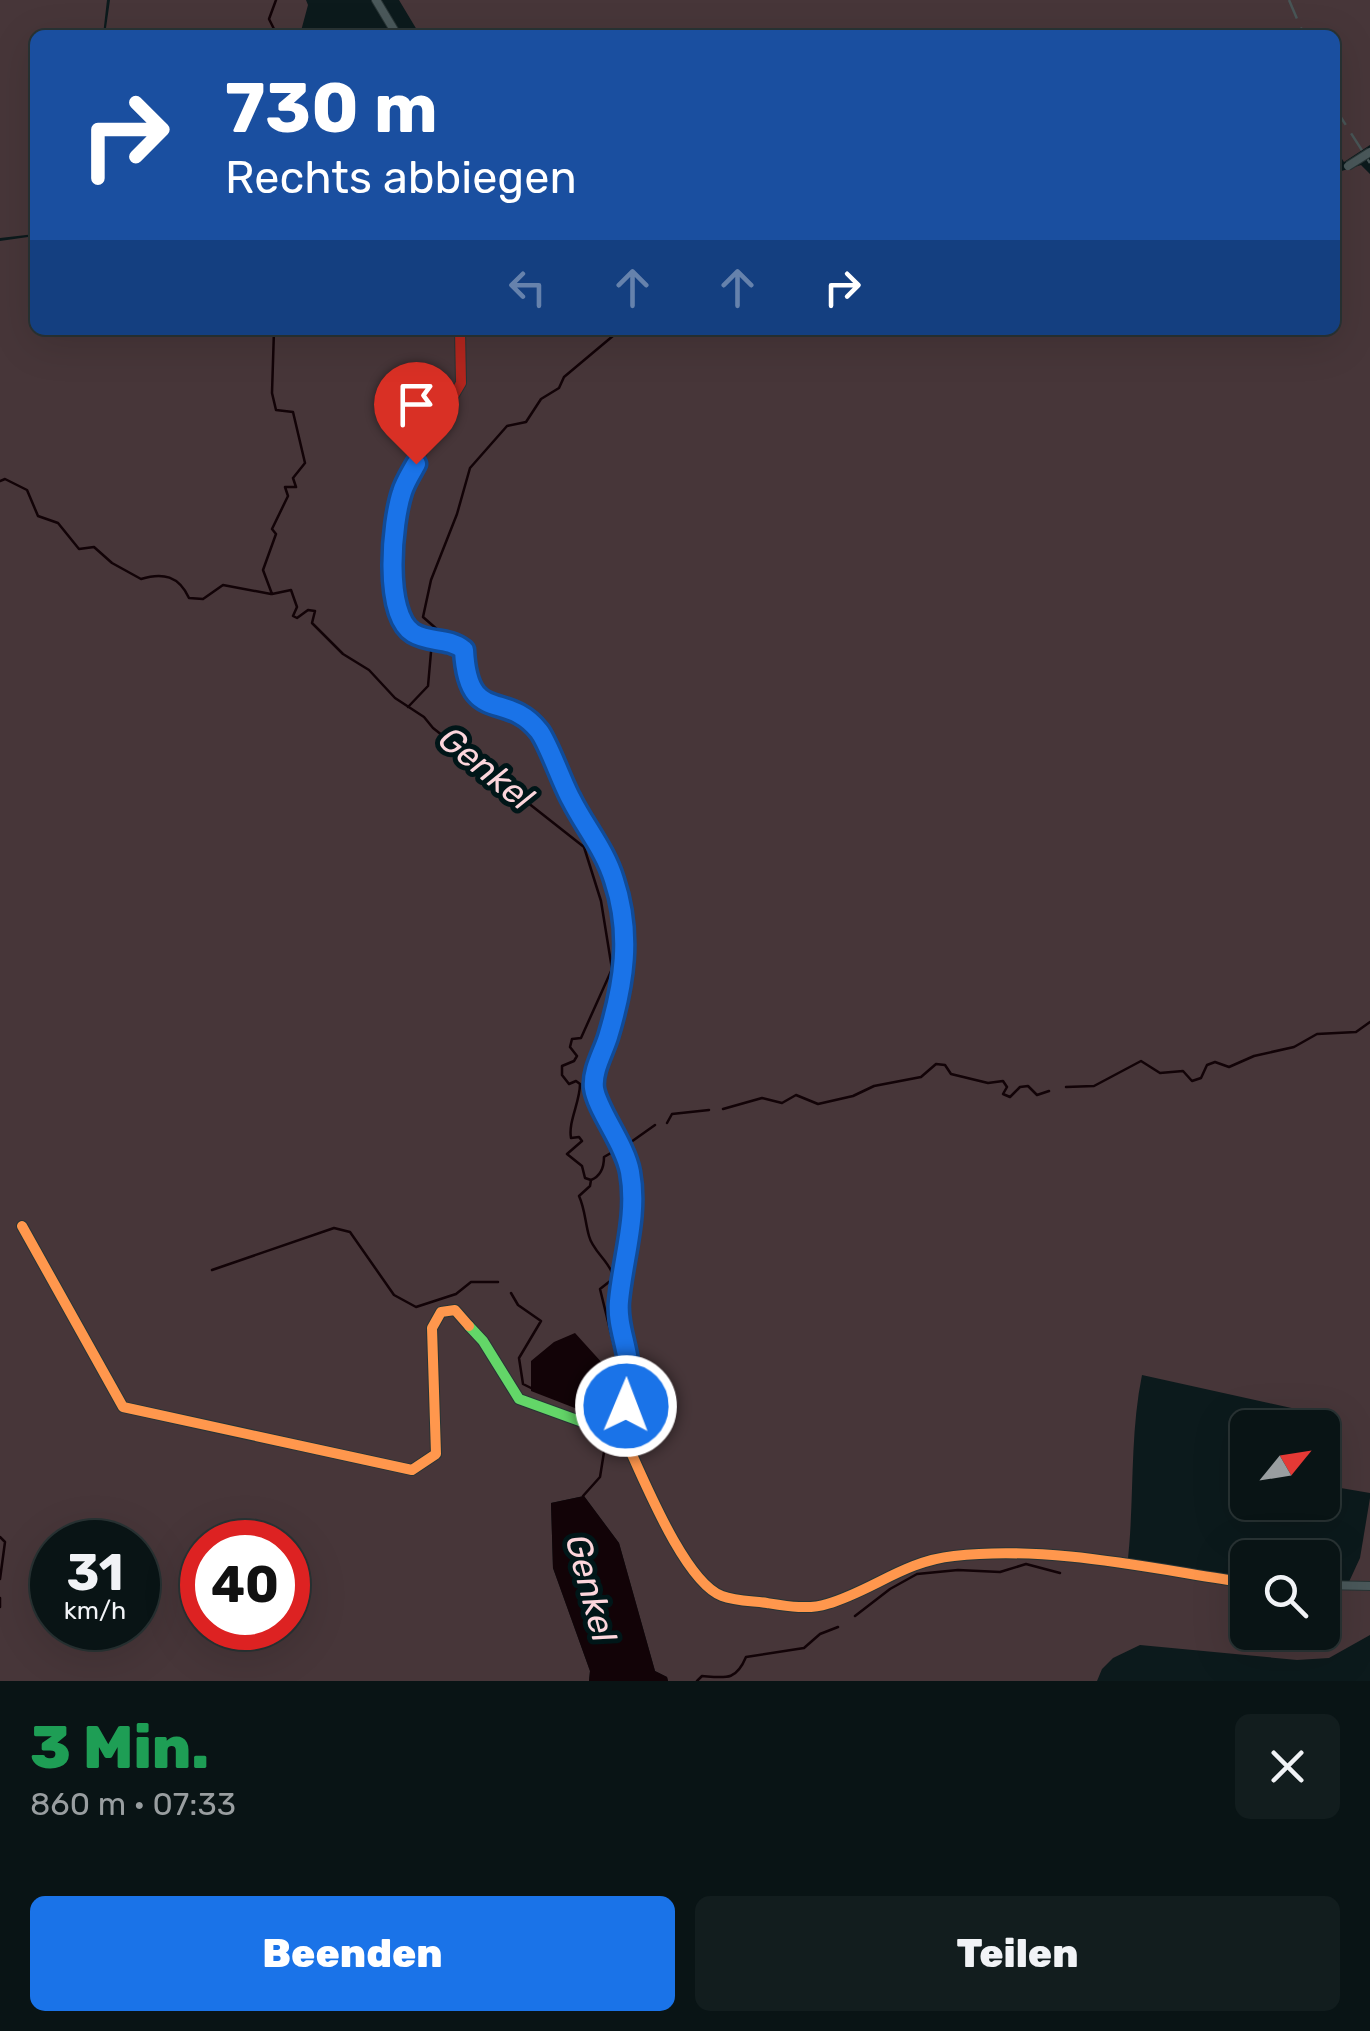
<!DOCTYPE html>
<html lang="de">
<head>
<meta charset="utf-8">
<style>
	:root { --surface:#091415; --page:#121d1e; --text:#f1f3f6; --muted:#999ea0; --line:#293334; --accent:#1a73e8 }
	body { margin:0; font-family:Rubik,sans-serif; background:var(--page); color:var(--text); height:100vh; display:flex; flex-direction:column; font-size:38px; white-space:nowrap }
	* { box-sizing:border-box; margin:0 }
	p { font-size:32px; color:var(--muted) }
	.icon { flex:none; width:55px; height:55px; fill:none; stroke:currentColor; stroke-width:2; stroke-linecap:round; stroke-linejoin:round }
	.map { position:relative; height:1681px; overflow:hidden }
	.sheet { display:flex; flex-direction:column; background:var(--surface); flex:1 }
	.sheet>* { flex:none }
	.hud { position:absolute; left:30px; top:30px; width:1310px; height:305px; border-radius:15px; box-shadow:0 10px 40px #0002,0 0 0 2px var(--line); background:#1a4fa0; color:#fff; overflow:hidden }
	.needle { width:65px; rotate:60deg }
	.fabs { position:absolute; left:1230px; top:1410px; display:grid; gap:20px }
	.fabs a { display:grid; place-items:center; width:110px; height:110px; border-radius:15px; background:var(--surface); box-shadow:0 10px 40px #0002,0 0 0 2px var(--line); font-size:50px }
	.speed { position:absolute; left:30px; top:1520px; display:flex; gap:20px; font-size:50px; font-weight:700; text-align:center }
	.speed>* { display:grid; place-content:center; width:130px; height:130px; border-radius:50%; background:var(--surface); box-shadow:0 10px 40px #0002,0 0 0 2px var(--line); line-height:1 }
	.speed small { font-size:25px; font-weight:400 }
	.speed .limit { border:15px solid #d22; background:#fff; color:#111 }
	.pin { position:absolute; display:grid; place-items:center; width:85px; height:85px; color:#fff; margin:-102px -42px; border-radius:50% 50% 50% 0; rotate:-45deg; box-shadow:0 0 10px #0007 }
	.pin .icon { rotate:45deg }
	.me { position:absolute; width:110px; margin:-55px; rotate:1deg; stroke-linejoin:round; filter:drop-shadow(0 0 8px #0008) }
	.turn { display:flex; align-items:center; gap:35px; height:210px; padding:0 30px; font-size:45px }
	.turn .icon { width:130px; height:130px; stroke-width:2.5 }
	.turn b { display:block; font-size:70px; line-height:85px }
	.lanes { display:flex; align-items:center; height:95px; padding:0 30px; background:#0003; justify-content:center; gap:50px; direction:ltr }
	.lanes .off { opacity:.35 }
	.round { display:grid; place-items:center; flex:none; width:105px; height:105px; border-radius:15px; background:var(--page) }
	.head { display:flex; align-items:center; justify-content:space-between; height:170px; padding:0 30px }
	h1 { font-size:60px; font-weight:800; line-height:75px; color:#1e9e55 }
	.cta { display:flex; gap:20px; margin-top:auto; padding:20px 30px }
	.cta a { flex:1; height:115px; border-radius:15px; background:var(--accent); color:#fff; font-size:40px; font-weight:800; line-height:115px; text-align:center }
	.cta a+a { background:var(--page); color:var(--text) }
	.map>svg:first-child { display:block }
	.green { fill:#473639; fill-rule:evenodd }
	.water { fill:#120307 }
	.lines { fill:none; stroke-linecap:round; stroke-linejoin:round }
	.stream { stroke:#120307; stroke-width:2.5 }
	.street-casing { stroke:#283435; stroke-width:10 }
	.fast-casing { stroke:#283435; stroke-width:12 }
	.slow-casing { stroke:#283435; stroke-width:12 }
	.jam-casing { stroke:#283435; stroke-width:12 }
	.street { stroke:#4a585a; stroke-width:8 }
	.fast { stroke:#63d668; stroke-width:10 }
	.slow { stroke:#ff974d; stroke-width:10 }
	.jam { stroke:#b3261e; stroke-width:10 }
	.rail { stroke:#485556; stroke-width:2.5; stroke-dasharray:20 10; stroke-linecap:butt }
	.street-bridge-casing { stroke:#283435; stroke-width:10; stroke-linecap:butt }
	.street-bridge { stroke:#4a585a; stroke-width:8 }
	.route-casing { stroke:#114b97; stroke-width:25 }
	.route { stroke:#1a73e8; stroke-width:18 }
	.labels { text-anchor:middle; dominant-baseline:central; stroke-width:10; stroke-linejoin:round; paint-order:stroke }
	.water-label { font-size:35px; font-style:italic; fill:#fcd6dc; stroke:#001618 }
</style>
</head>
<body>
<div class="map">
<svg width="1370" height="1681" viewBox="0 0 1370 1681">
	<rect width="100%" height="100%" fill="#0c1a1c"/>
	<path class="green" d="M0,0H107L103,35H35V234L0,238Z
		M110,0H306L308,5L301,31L303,35H105Z
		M399,0H1370V145L1344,162L1335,148V35H420Z
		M1361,165L1370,174V1493L1323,1485L1322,1428L1302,1427L1305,1411L1142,1375C1129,1439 1135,1503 1127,1567L1247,1585L1248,1632H1322L1323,1587H1370V1635L1329,1658L1297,1660L1140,1645L1113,1658L1102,1669L1097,1681H668L667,1677L655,1671L619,1543L584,1496L551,1503L553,1568L590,1671L589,1681H0V241L35,236V330H458L460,383L400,491L393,547L404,494L462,384L461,330H1335V173ZM52,1542H138V1628H52ZM202,1542H288V1628H202Z
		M1370,1498V1583L1348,1584L1360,1558Z"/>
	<path class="water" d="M575,1333L604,1365L605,1405L598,1417L531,1391V1361L554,1342Z
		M584,1496L619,1543L655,1671L667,1677L668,1681H589L590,1671L553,1568L551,1503Z"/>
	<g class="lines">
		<path class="stream" d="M276,0L269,19L277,35
			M274,330L272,393L276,410L293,412L305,463L293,478L296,487H285L288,496L272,529L276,534L263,570L272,594L291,590L297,607L293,616L297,618L308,610L315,611L312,623L343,654L369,670L395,698L424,717L433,728L584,847L601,901L612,969L581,1038L572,1039L570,1047L577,1056L574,1061L562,1066V1075L569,1084L576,1081L580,1084C580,1102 568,1122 571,1138L579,1137L582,1141L567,1154L582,1166L585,1178L591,1180L590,1186L579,1196C585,1209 585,1222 589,1236C593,1252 610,1261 614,1278L600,1289L617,1358L619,1386L610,1424
			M0,481L5,479L27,490L38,516L58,523L79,549L94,547L112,563L141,579C163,572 179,576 189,598L203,599L223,585L271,594
			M439,631L423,617L431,580L457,514L470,468L507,426L526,422L541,399L559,388L564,377L620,330
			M408,707L428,686L431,652
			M1066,1087L1094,1086L1141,1061L1160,1073L1183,1071L1192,1081L1201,1078L1207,1065L1215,1062L1229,1067L1254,1056L1294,1047L1317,1034L1356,1032L1370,1022
			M723,1109L762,1098L782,1103L796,1095L818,1104L853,1096L874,1086L921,1077L936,1064L945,1065L951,1074L988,1083L1003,1081L1007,1087L1003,1094L1010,1097L1020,1087L1028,1086L1037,1095L1049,1091
			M667,1123L672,1114L709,1110
			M631,1142L655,1125
			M591,1180C601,1176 604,1168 604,1157L616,1150
			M212,1270L334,1228L350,1232L394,1295L416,1307L456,1294L471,1282H498
			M511,1293L518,1305L541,1321L519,1358L523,1384L531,1388
			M583,1496L600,1477L605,1446
			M0,1537L5,1542L0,1579
			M0,1598V1607
			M855,1616L890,1589L917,1574L958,1570L1000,1572L1026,1564L1060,1573
			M697,1681L702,1676C726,1678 736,1681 746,1657L804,1648L820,1634L838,1627"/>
		<g class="street-casing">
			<path id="street" d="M376,0L397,35
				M1322,1585L1370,1586"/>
		</g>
		<g class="fast-casing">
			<path id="fast" d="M544,740L570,797L610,868L623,917L624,955L619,994L594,1084L599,1104L623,1151L630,1174V1223L619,1298
				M469,1326L483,1341L519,1399L624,1437"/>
		</g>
		<g class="slow-casing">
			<path id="slow" d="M22,1226L123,1407L412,1470L436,1454L432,1328L441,1312L455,1310L469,1326
				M619,1298L628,1371L624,1437
				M624,1437C642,1475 684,1582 722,1596C735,1601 753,1601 767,1603C786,1606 809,1610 827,1604C872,1591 904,1561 954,1556C1051,1545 1152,1569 1248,1583"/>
		</g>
		<g class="jam-casing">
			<path id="jam" d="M460,330L461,383L430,435L402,492L391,546L397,607L403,624L416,635L454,642L463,650C474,729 512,688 544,740"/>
		</g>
		<use href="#street" class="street"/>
		<use href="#fast" class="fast"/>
		<use href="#slow" class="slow"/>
		<use href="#jam" class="jam"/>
		<path class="rail" d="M1289,0L1304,35
			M1335,108L1370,163"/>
		<g class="street-bridge-casing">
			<path id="street-bridge" d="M1348,166L1370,152"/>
		</g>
		<use href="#street-bridge" class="street-bridge"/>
	</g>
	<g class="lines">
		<g class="route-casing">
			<path id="route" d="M416,464C411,473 405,482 402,492C392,522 383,614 413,633C429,643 448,637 464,650C468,727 506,689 539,731C548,742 562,783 571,799C585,827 605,850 614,880C632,934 624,984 608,1037C603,1053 592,1071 594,1088C597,1110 625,1144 630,1172C638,1215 623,1258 619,1301C617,1322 625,1340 628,1361C629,1376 627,1391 626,1406"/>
		</g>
		<use href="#route" class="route"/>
	</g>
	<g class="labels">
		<g class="water-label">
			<text transform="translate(486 768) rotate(39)">Genkel</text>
			<text transform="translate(591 1588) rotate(75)">Genkel</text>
		</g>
	</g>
</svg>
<div class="fabs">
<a><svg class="needle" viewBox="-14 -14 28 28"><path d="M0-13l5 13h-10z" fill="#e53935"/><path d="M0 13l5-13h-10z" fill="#999ea0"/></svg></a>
<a><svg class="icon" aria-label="search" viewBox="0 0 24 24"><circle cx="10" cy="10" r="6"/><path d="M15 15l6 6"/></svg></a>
</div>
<div class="speed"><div>31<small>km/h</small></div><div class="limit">40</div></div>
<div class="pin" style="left:416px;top:464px;background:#d93025"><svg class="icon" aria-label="arrive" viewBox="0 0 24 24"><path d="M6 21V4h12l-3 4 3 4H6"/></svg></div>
<svg class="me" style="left:626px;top:1406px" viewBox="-20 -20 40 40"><circle r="17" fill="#1a73e8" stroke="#fff" stroke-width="3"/><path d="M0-11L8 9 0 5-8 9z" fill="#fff"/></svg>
<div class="hud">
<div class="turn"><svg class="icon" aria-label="right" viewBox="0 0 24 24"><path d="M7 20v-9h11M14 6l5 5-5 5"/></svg><div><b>730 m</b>Rechts abbiegen</div></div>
<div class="lanes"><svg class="icon off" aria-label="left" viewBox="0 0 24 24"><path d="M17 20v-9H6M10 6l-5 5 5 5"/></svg><svg class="icon off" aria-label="ahead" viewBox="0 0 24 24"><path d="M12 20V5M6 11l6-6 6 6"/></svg><svg class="icon off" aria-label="ahead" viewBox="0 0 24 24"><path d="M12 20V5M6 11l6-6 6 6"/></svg><svg class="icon" aria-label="right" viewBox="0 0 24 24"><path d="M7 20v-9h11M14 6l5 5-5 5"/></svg></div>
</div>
</div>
<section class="sheet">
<div class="head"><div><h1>3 Min.</h1><p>860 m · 07:33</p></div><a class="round"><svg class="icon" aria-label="close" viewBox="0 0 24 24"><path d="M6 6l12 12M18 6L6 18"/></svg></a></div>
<div class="cta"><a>Beenden</a><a>Teilen</a></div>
</section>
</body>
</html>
